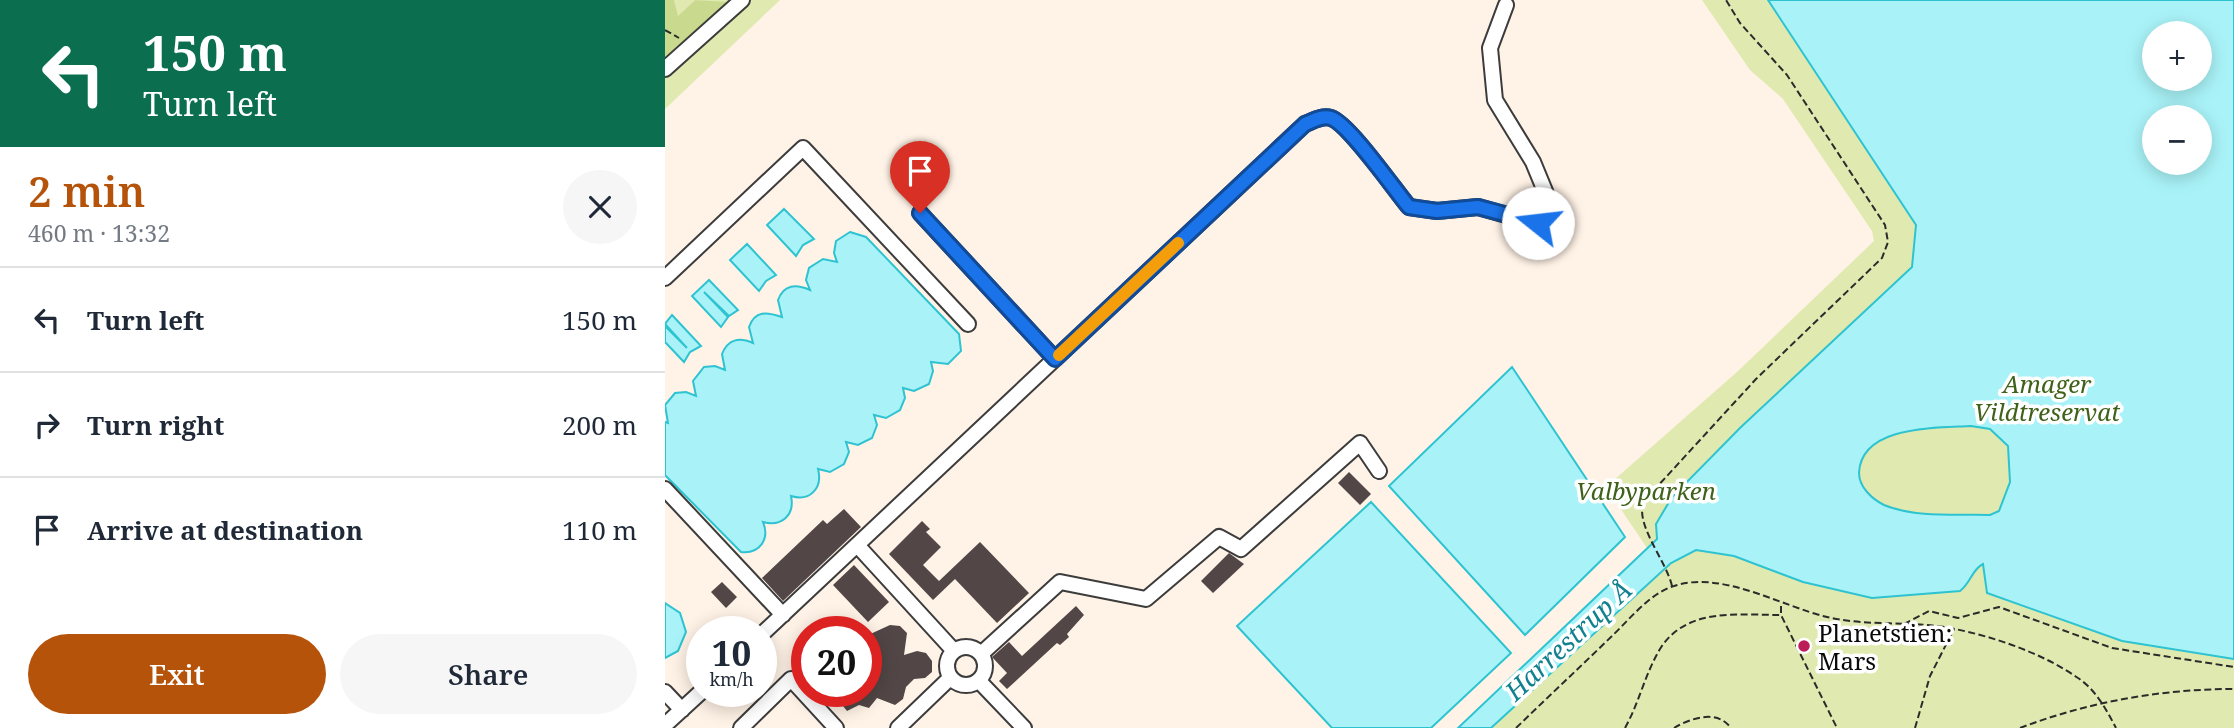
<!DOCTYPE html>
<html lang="en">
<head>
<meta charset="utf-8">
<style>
	:root { --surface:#fff; --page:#f6f6f7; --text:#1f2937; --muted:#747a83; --line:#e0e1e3; --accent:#b45309 }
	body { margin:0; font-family:"Noto Serif",serif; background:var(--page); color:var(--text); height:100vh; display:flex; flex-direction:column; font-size:26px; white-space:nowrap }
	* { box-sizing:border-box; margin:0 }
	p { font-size:23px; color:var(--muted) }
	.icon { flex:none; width:38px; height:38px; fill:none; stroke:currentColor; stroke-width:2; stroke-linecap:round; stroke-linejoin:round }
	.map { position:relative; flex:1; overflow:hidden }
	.side { display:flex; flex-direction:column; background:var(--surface); width:665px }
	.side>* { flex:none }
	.banner { background:#0b6e4f; color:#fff; overflow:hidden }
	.buttons { position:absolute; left:1477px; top:21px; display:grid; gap:14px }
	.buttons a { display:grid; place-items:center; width:70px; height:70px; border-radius:50%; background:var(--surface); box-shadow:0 4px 18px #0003; font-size:35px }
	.speed { position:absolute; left:21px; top:616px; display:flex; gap:14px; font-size:35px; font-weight:700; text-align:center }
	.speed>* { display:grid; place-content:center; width:91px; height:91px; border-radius:50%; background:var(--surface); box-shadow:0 4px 18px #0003; line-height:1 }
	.speed small { font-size:18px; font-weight:400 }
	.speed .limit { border:10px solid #d22; background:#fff; color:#111 }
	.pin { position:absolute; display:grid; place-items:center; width:60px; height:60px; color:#fff; margin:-72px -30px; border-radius:50% 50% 50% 0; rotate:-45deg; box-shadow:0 0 7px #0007 }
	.pin .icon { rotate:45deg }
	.me { position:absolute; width:77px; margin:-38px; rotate:286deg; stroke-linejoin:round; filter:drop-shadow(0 0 5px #0008) }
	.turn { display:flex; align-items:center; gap:24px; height:147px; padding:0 28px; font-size:32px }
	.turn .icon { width:91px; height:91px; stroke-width:2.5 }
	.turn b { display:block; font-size:49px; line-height:60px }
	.round { display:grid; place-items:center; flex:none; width:74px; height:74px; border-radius:37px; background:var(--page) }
	.headline { display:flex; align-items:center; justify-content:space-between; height:119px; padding:0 28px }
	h1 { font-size:42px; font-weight:600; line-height:52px; color:var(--accent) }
	.cta { display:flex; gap:14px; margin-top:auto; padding:14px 28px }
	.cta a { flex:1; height:80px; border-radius:42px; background:var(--accent); color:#fff; font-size:28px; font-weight:600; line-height:80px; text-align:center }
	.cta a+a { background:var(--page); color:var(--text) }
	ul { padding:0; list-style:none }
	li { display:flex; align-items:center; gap:21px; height:105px; padding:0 28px; border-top:2px solid var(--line) }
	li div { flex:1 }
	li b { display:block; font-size:26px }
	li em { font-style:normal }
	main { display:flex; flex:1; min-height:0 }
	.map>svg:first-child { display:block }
	.green { fill:#e0e9b0; fill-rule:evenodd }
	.forest { fill:#c9da8f }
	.water { fill:#a9f3f8; stroke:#2ec3d1; stroke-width:2; fill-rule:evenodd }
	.building { fill:#524746 }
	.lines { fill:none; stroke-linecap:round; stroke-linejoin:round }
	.minor-casing { stroke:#3c3c3c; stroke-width:18 }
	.path { stroke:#2b2b2b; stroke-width:2; stroke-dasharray:7 3.5; stroke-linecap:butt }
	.minor { stroke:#fff; stroke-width:14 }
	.route-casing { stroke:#114b97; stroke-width:18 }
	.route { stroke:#1a73e8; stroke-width:12 }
	.slow { stroke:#f59e0b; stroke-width:12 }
	.poi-dot { fill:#bc1f58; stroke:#fff; stroke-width:2.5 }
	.labels { text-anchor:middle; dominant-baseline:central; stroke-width:7; stroke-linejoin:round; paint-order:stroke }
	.park-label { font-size:24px; font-style:italic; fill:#3f6119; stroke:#fff }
	.poi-label { font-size:24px; fill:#090909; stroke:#fff; text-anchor:start }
	.water-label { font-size:26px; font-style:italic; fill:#11808f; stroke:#fff }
</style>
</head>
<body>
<main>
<section class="side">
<div class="banner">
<div class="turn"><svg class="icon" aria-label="left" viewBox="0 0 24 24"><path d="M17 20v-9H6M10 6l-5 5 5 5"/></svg><div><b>150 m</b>Turn left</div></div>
</div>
<div class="headline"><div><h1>2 min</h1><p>460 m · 13:32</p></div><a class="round"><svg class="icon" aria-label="close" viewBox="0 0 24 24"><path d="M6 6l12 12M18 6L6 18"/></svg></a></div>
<ul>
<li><svg class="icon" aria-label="left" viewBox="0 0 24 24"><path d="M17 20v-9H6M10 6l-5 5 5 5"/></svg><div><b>Turn left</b></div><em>150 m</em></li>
<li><svg class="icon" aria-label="right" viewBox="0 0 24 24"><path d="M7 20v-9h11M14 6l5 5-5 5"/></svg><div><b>Turn right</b></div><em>200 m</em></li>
<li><svg class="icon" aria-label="arrive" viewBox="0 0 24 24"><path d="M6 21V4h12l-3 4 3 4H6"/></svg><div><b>Arrive at destination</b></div><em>110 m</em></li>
</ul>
<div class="cta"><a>Exit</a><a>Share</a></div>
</section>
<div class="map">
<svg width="1569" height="728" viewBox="0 0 1569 728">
	<rect width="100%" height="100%" fill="#fff2e6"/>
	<path class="green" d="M0,0H6L11,9L9,0H30L17,12L36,0H115L0,109Z
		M1037,0H1569V728H826L1008,562L1229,284L1075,430L984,551L941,487L1072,372L1209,241L1207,231L1118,99L1085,70ZM1489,33H1535V79H1489ZM1489,117H1535V163H1489Z"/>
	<path class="forest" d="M0,0H9L13,16L30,0L62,2L0,65Z"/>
	<path class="water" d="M1103,0H1569V659L1457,641L1322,593L1318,564C1307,569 1306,583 1295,591L1207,598L1138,582L1069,556L1031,550L1006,563L826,728H793L992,539L991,524L1007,497L1076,427L1247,267L1251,225ZM1489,33H1535V79H1489ZM1489,117H1535V163H1489ZM1306,426L1325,429L1343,446L1345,482L1334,511L1325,515C1293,514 1250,518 1219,505C1207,499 1194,487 1194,473C1196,425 1272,428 1306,426Z
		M119,209L149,239L138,245L131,256L102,225Z
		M185,232L201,237L294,334L296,351L283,364L266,362L268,371L264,384L249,391L238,388L240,398L235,410L221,418L209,415L212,425L207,438L193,445L181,442L184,452L179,464L165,472L153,469C158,488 145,502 126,496C130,515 117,527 98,522C105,539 95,554 76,552L0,475V422L3,423L0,405L10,393L21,392L31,396L28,381L39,367L50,366L60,370L57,354C63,339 74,337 88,343L84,327C90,310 102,312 117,317L113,300C119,284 131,284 145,290L141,280L144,268L158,259L172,262L169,253L171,241Z
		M82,244L111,275L101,281L94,291L65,260Z
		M44,280L73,310L64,316L39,292L63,317L56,327L27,296Z
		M7,315L36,346L25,352L19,362L0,342V326L22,348L0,324Z
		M847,367L960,537L860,635L724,486Z
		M706,502L846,653L766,728H667L572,626Z
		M0,603L15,613L21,632L13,651L0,658Z"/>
	<path class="building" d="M684,472L706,494L695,505L673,483Z
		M179,509L196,527L118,601L97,578L158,520L162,524Z
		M257,521L265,529L261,532L276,547L258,565L274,581L315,542L364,593L332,623L290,579L268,600L224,554Z
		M564,553L579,564L548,593L536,581Z
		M189,565L224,602L203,622L168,585Z
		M57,582L72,597L61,608L46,592Z
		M411,606L419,615L402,634L404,637L395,645L392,643L342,689L334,681L342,673L327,657L344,642L357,656Z
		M225,625L235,626L242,633L239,655L252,651L261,653L267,661V672L260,678L249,679L241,687L238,699L230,705L212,698L204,708L194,705L182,711L178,706L180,691H201V636Z"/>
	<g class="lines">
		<g class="minor-casing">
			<path id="minor" d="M0,69L77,0
				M255,213L390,359
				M0,278L138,148L303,324
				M0,489L118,615
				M192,545L289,651
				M96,635L640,124C648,121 657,115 666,118C684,124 729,189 744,207L772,211L813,207L873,224L882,196L868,162L830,100L825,48L841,5
				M282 666a19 19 0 1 1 38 0a19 19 0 1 1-38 0Z
				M316,654L395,582L481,599L554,537L576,549L695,443L714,471
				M314,681L359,728
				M0,692L17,710
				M0,725L37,691
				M76,728L126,679L171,728
				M233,728L285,678"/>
		</g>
		<path class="path" d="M0,30L14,38
			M1007,586C1001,560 969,524 979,501L1091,379L1217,258L1223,242L1220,225L1122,75L1075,23L1061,0
			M1116,606V615L1172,728
			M1239,624L1264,611L1293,618L1334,607L1447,648L1569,667
			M851,728C883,697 915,667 947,636C964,620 985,593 1009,586C1056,570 1116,606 1162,617C1204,627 1248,620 1290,629C1330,637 1379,654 1413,678C1431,690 1441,709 1451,728
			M960,728C974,703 980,674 995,649C1021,607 1073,615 1116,615
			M1009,728C1026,718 1052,709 1066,728
			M1250,728L1265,676L1289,629
			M1355,728C1423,702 1496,689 1569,689"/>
		<use href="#minor" class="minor"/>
	</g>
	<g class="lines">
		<g class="route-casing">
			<path id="route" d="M255,213L390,359L640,124C648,121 657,115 666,118C684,124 729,189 744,207L772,211L813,207L873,223"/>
		</g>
		<use href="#route" class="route"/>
		<path class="slow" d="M394,355L513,243"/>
	</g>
	<circle class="poi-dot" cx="1139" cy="646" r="7"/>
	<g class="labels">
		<g class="park-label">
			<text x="1382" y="383">Amager<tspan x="1382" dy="28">Vildtreservat</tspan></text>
			<text x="981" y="490">Valbyparken</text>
		</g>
		<g class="poi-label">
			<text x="1153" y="632">Planetstien:<tspan x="1153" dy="28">Mars</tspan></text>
		</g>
		<g class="water-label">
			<text transform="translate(903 640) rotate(-43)">Harrestrup Å</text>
		</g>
	</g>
</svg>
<div class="buttons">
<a>+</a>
<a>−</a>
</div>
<div class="speed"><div>10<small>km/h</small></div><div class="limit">20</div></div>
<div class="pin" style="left:255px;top:213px;background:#d93025"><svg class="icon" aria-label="arrive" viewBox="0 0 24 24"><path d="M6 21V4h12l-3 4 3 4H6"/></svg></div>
<svg class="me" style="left:873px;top:223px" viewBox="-20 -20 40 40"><circle r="19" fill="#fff"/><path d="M0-13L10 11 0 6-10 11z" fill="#1a73e8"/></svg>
</div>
</main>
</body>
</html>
